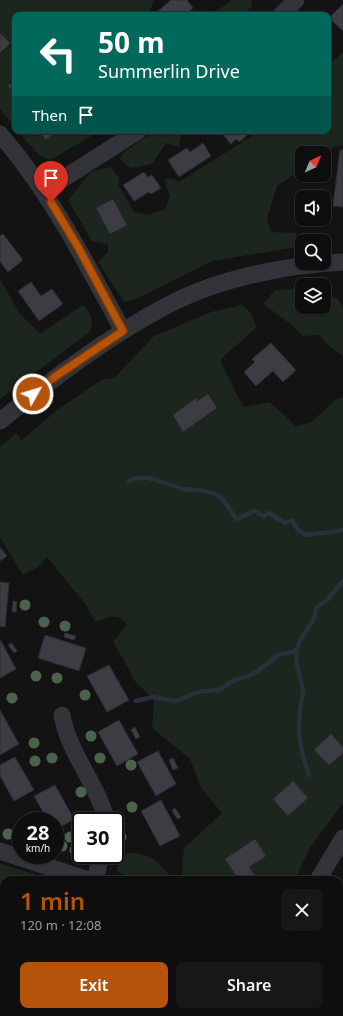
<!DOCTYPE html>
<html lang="en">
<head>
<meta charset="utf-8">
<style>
	:root { --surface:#0e0e0f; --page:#171718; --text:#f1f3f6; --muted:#9b9c9e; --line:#2e2e2f; --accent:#b45309 }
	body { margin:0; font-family:"Noto Sans",sans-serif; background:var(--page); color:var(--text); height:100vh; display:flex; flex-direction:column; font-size:15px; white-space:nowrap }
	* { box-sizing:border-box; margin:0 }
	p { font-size:13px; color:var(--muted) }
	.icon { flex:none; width:22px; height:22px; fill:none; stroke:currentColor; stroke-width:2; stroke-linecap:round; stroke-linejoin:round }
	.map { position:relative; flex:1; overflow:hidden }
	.side { position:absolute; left:0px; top:876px; width:343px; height:140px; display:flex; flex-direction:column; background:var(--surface); border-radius:12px 12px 0 0; box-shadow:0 1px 3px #0004,0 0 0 1px var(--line) }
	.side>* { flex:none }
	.top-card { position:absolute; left:12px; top:12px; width:319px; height:122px; border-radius:8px; box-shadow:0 1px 3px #0004,0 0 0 1px var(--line); background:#00695c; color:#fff; overflow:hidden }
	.needle { width:26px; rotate:44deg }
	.controls { position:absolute; left:295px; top:146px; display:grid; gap:8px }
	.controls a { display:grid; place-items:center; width:36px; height:36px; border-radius:8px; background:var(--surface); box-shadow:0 1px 3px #0004,0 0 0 1px var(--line); font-size:20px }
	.speed { position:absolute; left:12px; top:812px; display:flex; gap:8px; font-size:20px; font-weight:700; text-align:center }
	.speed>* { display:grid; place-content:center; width:52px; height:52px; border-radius:50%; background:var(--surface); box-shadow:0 1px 3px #0004,0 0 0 1px var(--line); line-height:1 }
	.speed small { font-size:10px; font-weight:400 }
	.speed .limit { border:2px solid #111; border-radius:6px; background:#fff; color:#111 }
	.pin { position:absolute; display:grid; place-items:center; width:34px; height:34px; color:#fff; margin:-41px -17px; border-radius:50% 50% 50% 0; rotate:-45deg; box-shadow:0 0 4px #0007 }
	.pin .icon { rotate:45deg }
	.me { position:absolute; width:44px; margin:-22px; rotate:51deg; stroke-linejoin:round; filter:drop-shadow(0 0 3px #0008) }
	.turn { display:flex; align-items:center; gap:14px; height:84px; padding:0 20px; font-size:18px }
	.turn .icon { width:52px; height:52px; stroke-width:2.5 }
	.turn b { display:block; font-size:28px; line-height:34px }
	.then { display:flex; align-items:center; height:38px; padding:0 20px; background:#0003; gap:8px; font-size:15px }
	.round { display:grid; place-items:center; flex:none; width:42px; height:42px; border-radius:8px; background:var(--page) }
	.headline { display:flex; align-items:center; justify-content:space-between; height:68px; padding:0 20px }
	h1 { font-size:24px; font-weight:600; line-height:30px; color:var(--accent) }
	.button { display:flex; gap:8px; margin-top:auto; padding:8px 20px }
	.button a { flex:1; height:46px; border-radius:8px; background:var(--accent); color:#fff; font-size:16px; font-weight:600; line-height:46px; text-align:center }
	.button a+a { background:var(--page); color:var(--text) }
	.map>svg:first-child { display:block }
	.green { fill:#1c251e }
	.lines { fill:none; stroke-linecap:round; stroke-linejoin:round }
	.stream { stroke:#283139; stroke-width:4.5 }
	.building { fill:#3c3d42; stroke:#2d2c31 }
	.path { stroke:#393b41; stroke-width:2.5; stroke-dasharray:2 3; stroke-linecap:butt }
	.minor { stroke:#33343a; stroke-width:17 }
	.tree { fill:#4b624d }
	.route-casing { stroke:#753606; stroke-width:10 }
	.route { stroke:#b45309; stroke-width:7 }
</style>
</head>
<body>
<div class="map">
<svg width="343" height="1016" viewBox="0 0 343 1016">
	<rect width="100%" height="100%" fill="#131314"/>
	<path class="green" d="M0,0H154L148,15H15V128L0,109Z
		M232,0H251L252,5L245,15H211Z
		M343,52V145L333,147L324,154L302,153V169L277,186L267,219L271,232L296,233L297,247L212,261L134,300L124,302L98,262L108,252V244L92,241L68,200L91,172L110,167L119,178V186L134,212L149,215L165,209L170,197L164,180L171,178L179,182L260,131H328V66Z
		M17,131H93L90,137L50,160L40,156Z
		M154,131H182L179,147L166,143L152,164L130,168L120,159L124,152Z
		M0,279L20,314L40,334L83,305C92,314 94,320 90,332L0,399Z
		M302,289V307H324V293L338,299L343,309V356L330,347L319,335L303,336L288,322L263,304L275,290Z
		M242,305L250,312L257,327L220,360L238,397L245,407L270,402L296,426L310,423L337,399L343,397V803L309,849L295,880H184L182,868L184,848L222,813L201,788L190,759L152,728L154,700L134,680L129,669L113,642L127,625C118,611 108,618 95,622L86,605L47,557L38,567L23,575L0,537V447L16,433L21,441L57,410L101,380L114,378L154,336L211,312Z
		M123,853C151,852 154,859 172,877V880H137L118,872L116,858Z
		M0,863L51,880H4V1012H13L14,1016H0Z
		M339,897L343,898V1016H309L308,1012H339Z
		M63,1012H105L101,1016H60Z
		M193,1012H269V1016H191Z"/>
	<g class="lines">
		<path class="stream" d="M129,481C136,478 141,477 148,478C160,480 171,487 184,489C195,491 210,489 220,497C228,502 229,512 237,519L254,511L264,516L269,513L285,523L292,520L298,530L306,535C319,533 331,533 343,530
			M136,701L153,697L176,701L198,692L219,690L236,679L244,678L258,671L278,655L292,652L297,649
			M309,775C304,761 299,743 299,727C299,719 300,711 301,703C301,699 304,695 303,691C301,677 294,663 297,649C301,632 315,626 316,608L327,600L343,581"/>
	</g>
	<path class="building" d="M171,0H187L193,8L185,15H157L156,13Z
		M343,4V31L329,18Z
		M0,33L10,43L0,53Z
		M15,80V93L8,86Z
		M45,131H56L46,140L41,134Z
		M252,131L239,142L236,139L231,144L221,132Z
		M203,143L211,156L179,177L168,160L187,148L190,152Z
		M340,150H343V207L333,206Z
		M144,172L148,177L152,175L161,188L151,194L149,192L134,201L123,185Z
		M113,199L127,225L110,234L96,208Z
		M3,234L23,260L8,272L0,262V236Z
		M31,282L41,296L52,289L63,304L39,321L18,291Z
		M271,343L296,370L283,382L273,371L256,386L244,372L255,362L252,359Z
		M208,394L217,408L183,432L173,415L196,398L197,401Z
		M0,547L7,556L0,561Z
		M0,582L9,583L5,627L0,626Z
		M13,601L17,602L16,612H12Z
		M65,633L76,636L74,640L64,637Z
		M45,635L86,648L79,671L38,658Z
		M0,639L16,669L0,678Z
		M12,643L17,651L14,653L8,645Z
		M109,665L129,700L107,712L87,676Z
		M0,710L19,744L0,755Z
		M119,720L138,754L117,766L98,732Z
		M135,727L140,737L136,739L131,730Z
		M331,734L343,747V753L329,765L314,750Z
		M158,751L176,784L156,796L137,762Z
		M15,757L34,790L14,801L0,776V765Z
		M173,758L178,768L173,770L169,760Z
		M293,781L308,798L288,816L273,799Z
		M55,785L74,819L55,830V821H48L34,796Z
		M161,800L180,836L160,846L141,811Z
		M175,808L181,817L177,819L172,810Z
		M255,839L266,856L249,867L254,875L246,880H239L225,859Z"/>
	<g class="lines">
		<path class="path" d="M89,1016L93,1012"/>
		<path class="minor" d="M281,15L296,0
			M0,134C51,193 86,263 123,331
			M44,191L138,131
			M0,421C54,378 108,336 170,304C220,278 287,265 343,262
			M62,715C69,754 97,783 107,821
			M0,851L89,880
			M95,880L101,855
			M318,880L343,838
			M283,1016L284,1012"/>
	</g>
	<g class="tree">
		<circle cx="25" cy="605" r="5.5"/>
		<circle cx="44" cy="622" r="5.5"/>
		<circle cx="65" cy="626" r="5.5"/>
		<circle cx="36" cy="676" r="5.5"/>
		<circle cx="57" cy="678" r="5.5"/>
		<circle cx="85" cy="695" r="5.5"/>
		<circle cx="12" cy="698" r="5.5"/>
		<circle cx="91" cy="736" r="5.5"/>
		<circle cx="34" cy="743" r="5.5"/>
		<circle cx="52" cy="758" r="5.5"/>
		<circle cx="100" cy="758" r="5.5"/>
		<circle cx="35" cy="761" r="5.5"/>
		<circle cx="131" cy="765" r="5.5"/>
		<circle cx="81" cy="792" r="5.5"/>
		<circle cx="132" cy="807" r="5.5"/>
		<circle cx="8" cy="834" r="5.5"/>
		<circle cx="70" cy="837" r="5.5"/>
		<circle cx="121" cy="837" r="5.5"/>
		<circle cx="62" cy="846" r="5.5"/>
		<circle cx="75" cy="850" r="5.5"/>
	</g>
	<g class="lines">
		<g class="route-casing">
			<path id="route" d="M33,394L56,376L123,331L78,247L51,202"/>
		</g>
		<use href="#route" class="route"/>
	</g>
</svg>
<div class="controls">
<a><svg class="needle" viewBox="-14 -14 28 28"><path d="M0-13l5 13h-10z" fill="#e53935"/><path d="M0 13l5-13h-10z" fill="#9b9c9e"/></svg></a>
<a><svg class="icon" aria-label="sound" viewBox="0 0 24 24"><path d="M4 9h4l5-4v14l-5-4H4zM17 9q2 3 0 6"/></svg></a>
<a><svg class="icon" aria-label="search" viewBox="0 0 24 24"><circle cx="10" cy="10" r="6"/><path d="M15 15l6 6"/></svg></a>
<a><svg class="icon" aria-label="layers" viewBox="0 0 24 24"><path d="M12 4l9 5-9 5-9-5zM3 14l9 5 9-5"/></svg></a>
</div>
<div class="speed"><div>28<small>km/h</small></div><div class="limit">30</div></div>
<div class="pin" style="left:51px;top:202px;background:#d93025"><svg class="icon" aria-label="arrive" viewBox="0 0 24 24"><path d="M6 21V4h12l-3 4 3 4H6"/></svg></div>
<svg class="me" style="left:33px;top:394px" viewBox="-20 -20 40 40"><circle r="17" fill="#b45309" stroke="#fff" stroke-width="3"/><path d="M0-11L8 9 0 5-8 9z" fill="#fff"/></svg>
<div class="top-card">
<div class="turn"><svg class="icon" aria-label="left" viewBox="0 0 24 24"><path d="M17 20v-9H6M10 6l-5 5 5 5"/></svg><div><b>50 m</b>Summerlin Drive</div></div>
<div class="then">Then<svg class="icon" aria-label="arrive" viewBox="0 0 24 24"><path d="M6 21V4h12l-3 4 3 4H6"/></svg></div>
</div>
<section class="side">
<div class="headline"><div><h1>1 min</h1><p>120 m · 12:08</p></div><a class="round"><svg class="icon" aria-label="close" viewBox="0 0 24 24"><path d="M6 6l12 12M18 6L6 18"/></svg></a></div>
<div class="button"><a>Exit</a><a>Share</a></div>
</section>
</div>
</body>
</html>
